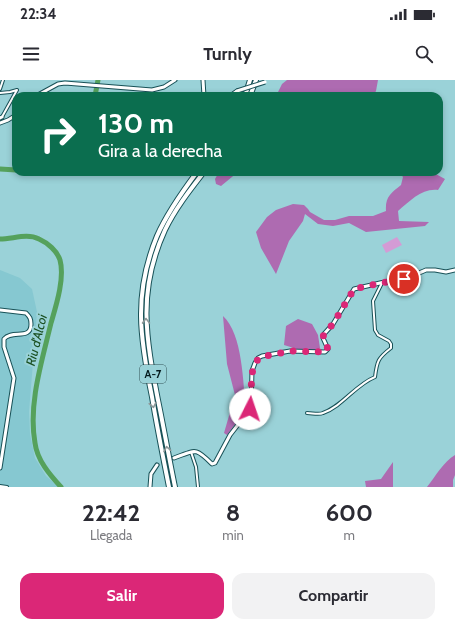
<!DOCTYPE html>
<html lang="es">
<head>
<meta charset="utf-8">
<style>
	:root { --surface:#fff; --page:#f2f2f3; --text:#2b2b33; --muted:#7c7c81; --accent:#db2777 }
	body { margin:0; font-family:Cabin,sans-serif; background:var(--page); color:var(--text); height:100vh; display:flex; flex-direction:column; font-size:15px; white-space:nowrap }
	* { box-sizing:border-box; margin:0 }
	p { font-size:13px; color:var(--muted) }
	.icon { flex:none; width:22px; height:22px; fill:none; stroke:currentColor; stroke-width:2; stroke-linecap:round; stroke-linejoin:round }
	.map { position:relative; height:407px; overflow:hidden }
	.side { display:flex; flex-direction:column; background:var(--surface); flex:1 }
	.side>* { flex:none }
	.banner { position:absolute; left:12px; top:12px; width:431px; height:84px; border-radius:12px; box-shadow:0 2px 6px #0003; background:#0b6e4f; color:#fff; overflow:hidden }
	.pin { position:absolute; display:grid; place-items:center; width:34px; height:34px; color:#fff; margin:-17px; border:2px solid #fff; border-radius:50%; box-shadow:0 1px 4px #0007 }
	.me { position:absolute; width:44px; margin:-22px; rotate:4deg; stroke-linejoin:round; filter:drop-shadow(0 0 3px #0008) }
	.turn { display:flex; align-items:center; gap:14px; height:84px; padding:0 20px; font-size:18px }
	.turn .icon { width:52px; height:52px; stroke-width:2.5 }
	.turn b { display:block; font-size:28px; line-height:34px }
	.eta { display:flex; justify-content:space-evenly; align-items:center; height:68px; text-align:center }
	.eta b { font-size:24px; font-weight:700; line-height:28px }
	.button { display:flex; gap:8px; margin-top:auto; padding:8px 20px }
	.button a { flex:1; height:46px; border-radius:12px; background:var(--accent); color:#fff; font-size:16px; font-weight:700; line-height:46px; text-align:center }
	.button a+a { background:var(--page); color:var(--text) }
	.status { display:flex; justify-content:space-between; align-items:center; height:28px; padding:0 20px; background:var(--surface); direction:ltr }
	.status svg { height:11px; fill:currentColor }
	header { display:flex; justify-content:space-between; align-items:center; height:52px; padding:0 20px; background:var(--surface); font-size:18px; font-weight:700 }
	.map>svg:first-child { display:block }
	.built { fill:#86c8d1 }
	.green { fill:#d49bd5 }
	.forest { fill:#ae6bb1 }
	.lines { fill:none; stroke-linecap:round; stroke-linejoin:round }
	.river { stroke:#55a15c; stroke-width:5 }
	.secondary-tunnel { stroke:#7cadb3; stroke-width:3; stroke-dasharray:3 1.5; stroke-linecap:butt }
	.street-casing { stroke:#185157; stroke-width:4 }
	.secondary-casing { stroke:#185157; stroke-width:5 }
	.highway-casing { stroke:#185157; stroke-width:6 }
	.street { stroke:#fff; stroke-width:2 }
	.secondary { stroke:#fff; stroke-width:3 }
	.highway { stroke:#fff; stroke-width:4 }
	.secondary-bridge-casing { stroke:#185157; stroke-width:5; stroke-linecap:butt }
	.secondary-bridge { stroke:#fff; stroke-width:3 }
	.oneway { stroke:#8e9899 }
	.route { stroke:#db2777; stroke-width:7; stroke-dasharray:0 12.6 }
	.labels { text-anchor:middle; dominant-baseline:central; stroke-width:4; stroke-linejoin:round; paint-order:stroke }
	.shield { fill:#9ad2d8; stroke:#315155; stroke-width:1 }
	.shield-label { font-size:11px; font-weight:bold; fill:#041a1d }
	.water-label { font-size:13px; font-style:italic; fill:#1b5022; stroke:#9ad2d8 }
</style>
</head>
<body>
<div class="status"><b>22:34</b><svg viewBox="0 0 49 12"><path d="M0 12V9h3v3zM5 12V6h3v6zM10 12V3h3v9zM15 12V0h3v12zM26 1h20v11H26zM47 4h2v5h-2z"/></svg></div>
<header><svg class="icon" aria-label="menu" viewBox="0 0 24 24"><path d="M4 6h16M4 12h16M4 18h16"/></svg>Turnly<svg class="icon" aria-label="search" viewBox="0 0 24 24"><circle cx="10" cy="10" r="6"/><path d="M15 15l6 6"/></svg></header>
<div class="map">
<svg width="455" height="407" viewBox="0 0 455 407">
	<rect width="100%" height="100%" fill="#9ad2d8"/>
	<path class="built" d="M0,190L20,198L32,209L37,232L29,332L30,354L35,378L46,396L59,407H0Z"/>
	<path class="green" d="M397,157L402,165L386,173L382,165Z"/>
	<path class="forest" d="M287,0H378L376,11L373,16H276L282,4Z
		M219,92H238L221,106L216,104L215,99Z
		M399,92H432L445,99L438,110C422,108 410,121 398,131L399,141L429,142L425,146L366,152L349,143L333,146L318,144L305,134L303,141L289,161L276,194L261,168L256,152L267,137L276,130L293,124L304,125L308,129L310,132L324,140H335L349,136H373L386,131C385,117 391,113 401,105L403,97Z
		M223,236C243,254 243,304 246,330L227,355L224,353L235,315L227,284Z
		M298,239L312,244L318,255L320,268L313,274L284,265L286,246Z
		M455,375V395L453,400V407H427C435,397 444,381 455,375Z
		M393,382V407H366L365,401L381,399Z"/>
	<g class="lines">
		<path class="river" d="M95,16L98,0
			M0,89L16,90
			M0,159C13,159 27,153 39,159C48,163 57,171 60,180C65,198 56,226 51,243C42,281 28,324 35,363C37,380 50,395 61,407"/>
		<path class="secondary-tunnel" d="M157,385L172,379"/>
		<g class="street-casing">
			<path id="street" d="M0,9L3,0
				M0,13L10,12L17,10
				M2,37L17,10
				M307,333C312,333 319,335 323,333C343,326 355,305 375,297C377,281 378,278 391,268V264L389,261L378,255L375,250L373,221L382,203
				M191,372L196,387L198,407
				M0,406L7,407"/>
		</g>
		<g class="secondary-casing">
			<path id="secondary" d="M203,0L204,16
				M36,16L58,4L65,3L152,10L164,7L175,0
				M230,16L237,11
				M0,38L2,37
				M0,43L8,40L16,35
				M0,230L26,233C30,237 31,239 31,244C31,261 12,249 4,259V267L14,298L0,388
				M174,378C196,370 195,367 212,384L215,383L230,355L251,328L252,291L255,283L258,278L262,276L290,271L325,272L328,269L323,258L324,254L333,244L354,209L393,200H403L426,190H435L446,192L455,190
				M150,407L151,394L157,385"/>
		</g>
		<g class="highway-casing">
			<path id="highway" d="M245,16L250,0
				M250,16L256,0
				M169,407C163,377 157,347 152,317C140,258 133,214 157,156C167,133 182,112 197,92
				M175,407C169,378 164,349 158,320C146,258 137,211 165,150C175,129 190,110 204,92"/>
		</g>
		<use href="#street" class="street"/>
		<use href="#secondary" class="secondary"/>
		<use href="#highway" class="highway"/>
		<g class="secondary-bridge-casing">
			<path id="secondary-bridge" d="M237,11L265,2"/>
		</g>
		<use href="#secondary-bridge" class="secondary-bridge"/>
	</g>
	<defs><path id="oneway-chevron" d="M-2-3.5L2.5 0L-2 3.5" fill="none" stroke-width="1.6" stroke-linecap="round" stroke-linejoin="round"/></defs>
	<g class="oneway">
		<use href="#oneway-chevron" transform="translate(146 241) rotate(-91)"/>
		<use href="#oneway-chevron" transform="translate(153 325) rotate(79)"/>
		<use href="#oneway-chevron" transform="translate(167 369) rotate(-101)"/>
	</g>
	<g class="lines">
		<path class="route" d="M250,329L252,325C252,310 248,289 260,277L292,271L325,272L328,269L323,257L324,254L333,244L354,209L386,202L404,199"/>
	</g>
	<g class="labels">
		<rect class="shield" x="140" y="285" width="26" height="18" rx="3"/>
		<g class="shield-label">
			<text x="153" y="294">A-7</text>
		</g>
		<g class="water-label">
			<text transform="translate(36 260) rotate(-76)">Riu d'Alcoi</text>
		</g>
	</g>
</svg>
<div class="pin" style="left:404px;top:199px;background:#d93025"><svg class="icon" aria-label="arrive" viewBox="0 0 24 24"><path d="M6 21V4h12l-3 4 3 4H6"/></svg></div>
<svg class="me" style="left:250px;top:329px" viewBox="-20 -20 40 40"><circle r="19" fill="#fff"/><path d="M0-13L10 11 0 6-10 11z" fill="#db2777"/></svg>
<div class="banner">
<div class="turn"><svg class="icon" aria-label="right" viewBox="0 0 24 24"><path d="M7 20v-9h11M14 6l5 5-5 5"/></svg><div><b>130 m</b>Gira a la derecha</div></div>
</div>
</div>
<section class="side">
<div class="eta">
<div><b>22:42</b><p>Llegada</p></div>
<div><b>8</b><p>min</p></div>
<div><b>600</b><p>m</p></div>
</div>
<div class="button"><a>Salir</a><a>Compartir</a></div>
</section>
</body>
</html>
